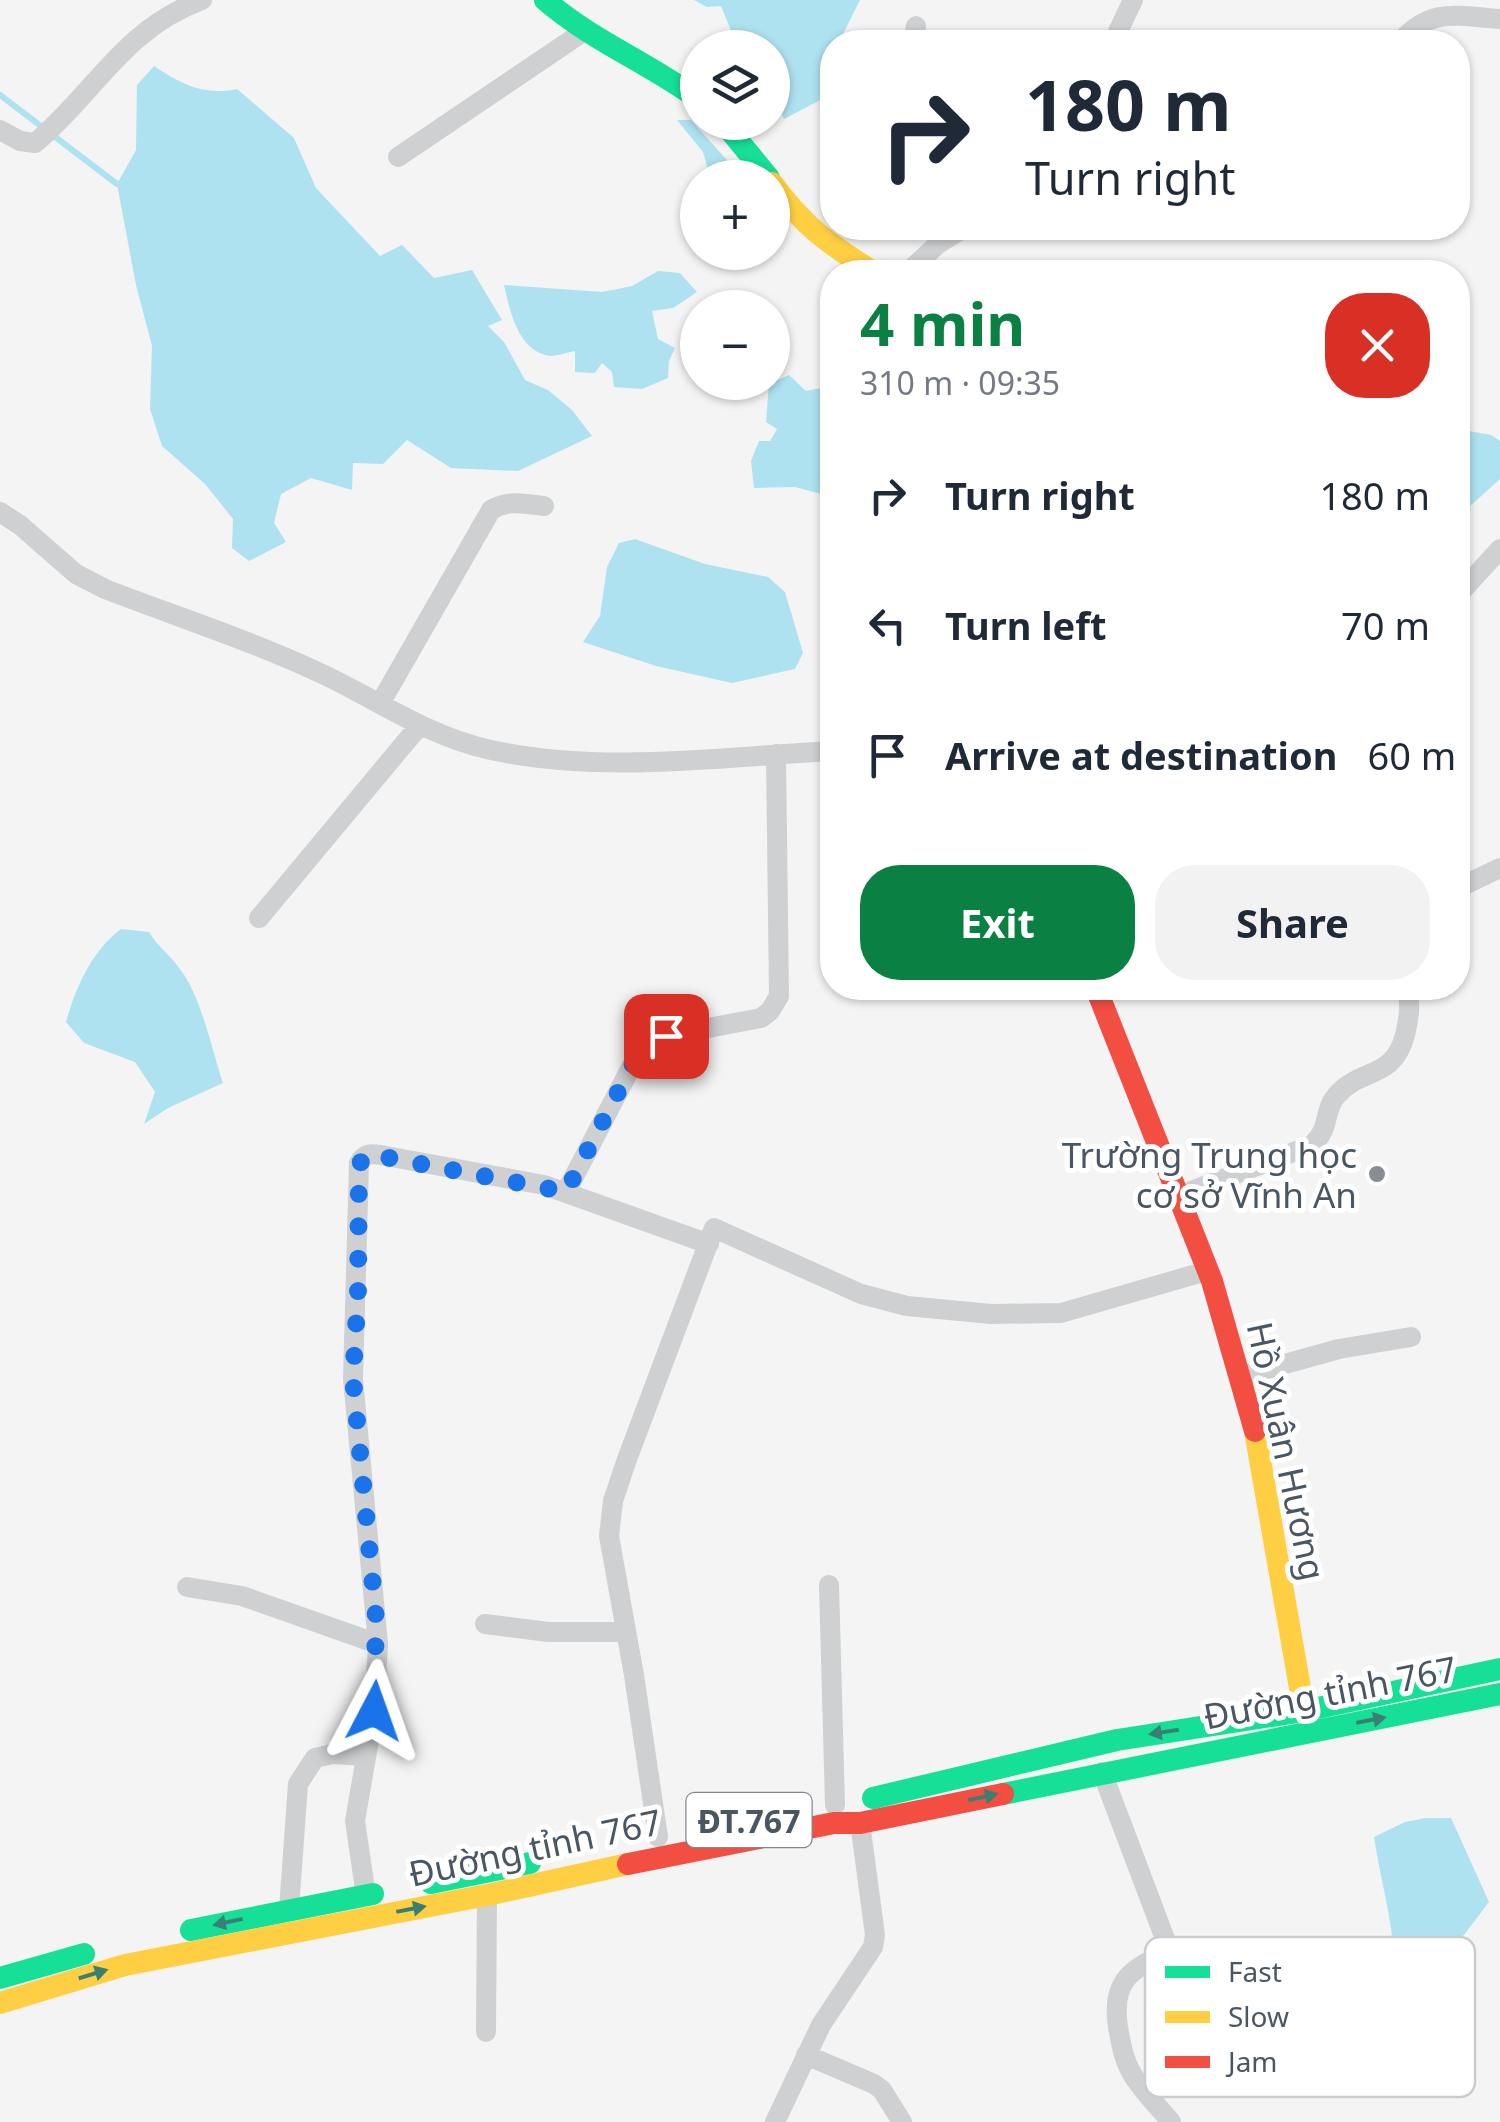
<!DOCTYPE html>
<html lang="en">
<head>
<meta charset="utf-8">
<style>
	:root { --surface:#fff; --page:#f2f2f3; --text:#1f2937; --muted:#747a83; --accent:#0b8043 }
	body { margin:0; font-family:"Noto Sans",sans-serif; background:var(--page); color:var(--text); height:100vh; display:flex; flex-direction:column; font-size:38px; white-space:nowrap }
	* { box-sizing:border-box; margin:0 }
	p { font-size:32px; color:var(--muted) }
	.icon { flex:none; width:55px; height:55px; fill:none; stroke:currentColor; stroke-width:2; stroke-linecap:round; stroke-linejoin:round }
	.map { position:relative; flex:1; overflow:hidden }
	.details { position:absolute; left:820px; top:260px; width:650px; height:740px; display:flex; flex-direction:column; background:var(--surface); border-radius:40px; box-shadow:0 2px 8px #0004 }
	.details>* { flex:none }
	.banner { position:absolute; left:820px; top:30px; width:650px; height:210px; border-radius:40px; box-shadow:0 2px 8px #0004; background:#fff; color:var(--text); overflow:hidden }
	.fabs { position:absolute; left:680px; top:30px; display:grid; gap:20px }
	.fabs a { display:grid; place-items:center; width:110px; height:110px; border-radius:50%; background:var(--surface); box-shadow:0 2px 8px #0004; font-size:50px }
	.pin { position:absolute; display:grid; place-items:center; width:85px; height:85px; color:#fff; margin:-42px; border-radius:20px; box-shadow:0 5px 15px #0006 }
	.me { position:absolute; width:110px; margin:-55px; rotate:4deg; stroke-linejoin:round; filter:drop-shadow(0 0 8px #0008) }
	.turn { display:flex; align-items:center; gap:35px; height:210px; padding:0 40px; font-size:45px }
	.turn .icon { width:130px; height:130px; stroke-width:2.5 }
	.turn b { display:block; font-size:70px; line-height:85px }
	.round { display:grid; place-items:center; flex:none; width:105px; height:105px; border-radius:40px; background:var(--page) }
	.overview { display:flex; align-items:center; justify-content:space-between; height:170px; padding:0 40px }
	h1 { font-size:60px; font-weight:700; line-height:75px; color:var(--accent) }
	.cta { display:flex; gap:20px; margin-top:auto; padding:20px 40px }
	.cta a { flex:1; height:115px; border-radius:40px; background:var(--accent); color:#fff; font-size:40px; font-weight:700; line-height:115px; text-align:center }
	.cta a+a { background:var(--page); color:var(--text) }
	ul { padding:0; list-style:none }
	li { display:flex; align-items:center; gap:30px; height:130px; padding:0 40px }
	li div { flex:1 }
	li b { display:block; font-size:38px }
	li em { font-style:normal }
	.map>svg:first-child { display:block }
	.water { fill:#aee2f0 }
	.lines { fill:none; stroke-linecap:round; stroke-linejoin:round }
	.stream { stroke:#aee2f0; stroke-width:6 }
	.street { stroke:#ced0d2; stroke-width:20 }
	.fast { stroke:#16e098; stroke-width:22 }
	.slow { stroke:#ffcf43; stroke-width:22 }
	.jam { stroke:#f24e42; stroke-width:22 }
	.oneway { fill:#3a7f72 }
	.route { stroke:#1a73e8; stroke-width:18; stroke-dasharray:0 32.4 }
	.poi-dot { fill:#868d94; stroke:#fff; stroke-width:4 }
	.labels { text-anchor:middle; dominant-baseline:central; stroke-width:10; stroke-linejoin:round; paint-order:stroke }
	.shield { fill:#fff; stroke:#808990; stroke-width:2.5 }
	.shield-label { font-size:32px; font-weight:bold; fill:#4a5661 }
	.poi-label { font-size:35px; fill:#4a5661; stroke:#fff; text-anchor:end }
	.street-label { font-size:35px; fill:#4a5661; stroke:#fff }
	.key { fill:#fff; stroke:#c9ccd0; stroke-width:2.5 }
	.key-label { font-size:28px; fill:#4a5661 }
</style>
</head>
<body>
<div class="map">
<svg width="1500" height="2122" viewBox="0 0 1500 2122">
	<rect width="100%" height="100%" fill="#f4f4f4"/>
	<path class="water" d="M694,0H860L839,42H832V94L784,119L773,96V78H776L772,48L746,47L732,33L721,6L707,7Z
		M154,66C181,84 204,96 237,89L294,138L316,188L380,256L402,245L434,278L472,270L502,320L488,326L504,342L525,380L548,390L572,410L592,436L518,471L451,468L407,440L383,464L353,463L352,490L311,478L281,494L274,523L286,542L249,561L232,548L233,519L205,484L162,446L150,409L152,346L136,285L117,184L136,150L137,85Z
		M677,120H691L735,169L739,177H710L703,152Z
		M658,271L680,273L697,292L673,308L652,311L658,339L675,348L669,361L668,378L642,389L614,387L612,372L602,363L595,373L575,372V351C568,352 557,356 551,356C518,352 510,311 504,285L602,292L632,286Z
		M789,375L806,391L826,387L832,380V491L821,494L795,487L754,488L751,461L759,441H770L777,429L766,422L769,384Z
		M1458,429L1491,435L1500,441V479L1458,517Z
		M635,539L705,564L768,577L785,592L803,653L795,669L732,683L656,666L583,642L600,616L607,567L619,543Z
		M121,929L149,932C158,947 170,955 180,969C201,996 212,1050 223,1083L168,1108L144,1124L155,1092L135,1062L84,1043L66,1022C76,987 91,952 121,929Z
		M1426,1818H1451L1489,1902L1464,1935L1418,1972L1394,1954C1391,1913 1380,1878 1374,1837L1405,1822Z"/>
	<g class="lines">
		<path class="stream" d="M0,95L117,184"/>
		<path class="street" d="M913,42L916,26
			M1113,42L1133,0
			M1400,42C1431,7 1457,16 1500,19
			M0,130L20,141L35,143C95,93 122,30 202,0
			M398,157L583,32
			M908,272L938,244L964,228
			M0,512L20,525L76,574L105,589C175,616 249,640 318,672C375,698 428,737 491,750C602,774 720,757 832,751
			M1458,595L1500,549
			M381,702L491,510C508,499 526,504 544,506
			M1458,888L1500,868
			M259,918L419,726
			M566,1192L640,1050L666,1036L761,1018L770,1011L779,996L776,754
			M1178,1196L1312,1145C1331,1128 1323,1111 1336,1096C1360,1067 1393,1081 1405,1035C1409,1017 1411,1006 1407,988
			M1242,1376L1339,1349L1411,1337
			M829,1585L835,1805
			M187,1587L242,1596L378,1644
			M485,1624L548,1632H626
			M1102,1772L1170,1952C1130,1968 1111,1982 1118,2027C1121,2043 1123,2058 1131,2072C1141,2090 1158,2106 1171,2122
			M658,1837L634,1675L609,1536L613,1501L626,1462L714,1228L861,1294L907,1306L991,1314L1061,1313L1207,1271
			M366,1896L355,1821L374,1711L378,1644L353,1379L359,1163C365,1151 374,1154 386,1156L544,1185L709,1244
			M289,1909L298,1784L315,1758L332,1754L366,1756
			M486,2032L487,1895
			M806,2055L874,2084L882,2090L902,2122
			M775,2122L821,2025L873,1947L875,1935L860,1823"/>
		<path class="fast" d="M545,0C591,40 649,63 698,99
			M723,122L769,178
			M1003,1794L1500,1694
			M873,1798L1117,1740L1304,1711L1500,1669
			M431,1883L530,1863
			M191,1930L373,1894
			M0,1978L84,1954"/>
		<path class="slow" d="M772,183C804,227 828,243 873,272
			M1255,1431L1304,1711
			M0,2003L125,1965L487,1895L628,1864"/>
		<path class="jam" d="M1096,988L1212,1281L1255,1431
			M628,1864L834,1823H860L1003,1794"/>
	</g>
	<defs><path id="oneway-solid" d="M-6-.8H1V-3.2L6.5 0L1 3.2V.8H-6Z" transform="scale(2.5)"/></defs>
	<g class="oneway">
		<use href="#oneway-solid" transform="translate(1371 1720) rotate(-11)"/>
		<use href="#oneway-solid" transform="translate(1164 1732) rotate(171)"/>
		<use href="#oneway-solid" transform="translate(983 1797) rotate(-12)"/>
		<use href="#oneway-solid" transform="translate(411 1909) rotate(-11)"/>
		<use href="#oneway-solid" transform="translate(228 1922) rotate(168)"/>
		<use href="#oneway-solid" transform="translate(93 1974) rotate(-17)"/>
	</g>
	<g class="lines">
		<path class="route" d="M374,1711L376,1618L353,1379L358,1291L359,1164L369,1154L566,1192L640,1050L666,1036"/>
	</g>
	<circle class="poi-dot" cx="1377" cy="1174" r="10"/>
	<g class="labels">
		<rect class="shield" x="686.5" y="1793" width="125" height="54" rx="8"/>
		<g class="shield-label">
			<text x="749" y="1820">ĐT.767</text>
		</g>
		<g class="poi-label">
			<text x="1357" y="1154">Trường Trung học<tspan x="1357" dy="40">cơ sở Vĩnh An</tspan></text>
		</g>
		<g class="street-label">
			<text transform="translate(1287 1451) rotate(78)">Hồ Xuân Hương</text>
			<text transform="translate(1330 1692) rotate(-11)">Đường tỉnh 767</text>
			<text transform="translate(535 1847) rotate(-12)">Đường tỉnh 767</text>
		</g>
	</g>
	<rect x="1145" y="1937" width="330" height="160" rx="15" class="key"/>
	<rect x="1165" y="1966" width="45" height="12" fill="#16e098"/>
	<rect x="1165" y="2011" width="45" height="12" fill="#ffcf43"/>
	<rect x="1165" y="2056" width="45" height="12" fill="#f24e42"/>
	<g class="key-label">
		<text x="1228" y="1982">Fast</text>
		<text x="1228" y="2027">Slow</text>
		<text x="1228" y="2072">Jam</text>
	</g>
</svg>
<div class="fabs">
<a><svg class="icon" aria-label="layers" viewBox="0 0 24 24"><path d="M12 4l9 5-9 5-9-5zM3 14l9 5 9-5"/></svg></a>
<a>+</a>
<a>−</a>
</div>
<div class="pin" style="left:666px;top:1036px;background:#d93025"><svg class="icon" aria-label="arrive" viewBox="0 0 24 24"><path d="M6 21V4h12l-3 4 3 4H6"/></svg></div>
<svg class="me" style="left:374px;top:1711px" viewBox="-20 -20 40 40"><path d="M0-17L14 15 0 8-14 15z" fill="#1a73e8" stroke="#fff" stroke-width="4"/></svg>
<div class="banner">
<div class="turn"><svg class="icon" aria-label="right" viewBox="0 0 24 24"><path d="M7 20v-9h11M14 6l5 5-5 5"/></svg><div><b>180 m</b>Turn right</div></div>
</div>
<section class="details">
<div class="overview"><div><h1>4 min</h1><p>310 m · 09:35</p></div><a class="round" style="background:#d93025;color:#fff"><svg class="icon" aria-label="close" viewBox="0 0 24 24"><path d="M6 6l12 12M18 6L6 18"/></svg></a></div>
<ul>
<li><svg class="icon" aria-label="right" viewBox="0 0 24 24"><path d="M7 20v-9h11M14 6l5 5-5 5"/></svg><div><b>Turn right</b></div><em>180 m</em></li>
<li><svg class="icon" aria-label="left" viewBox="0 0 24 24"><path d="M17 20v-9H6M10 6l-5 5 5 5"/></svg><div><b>Turn left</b></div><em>70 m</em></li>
<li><svg class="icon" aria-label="arrive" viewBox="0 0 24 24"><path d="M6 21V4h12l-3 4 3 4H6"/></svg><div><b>Arrive at destination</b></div><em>60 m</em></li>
</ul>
<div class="cta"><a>Exit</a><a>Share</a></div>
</section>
</div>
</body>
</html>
